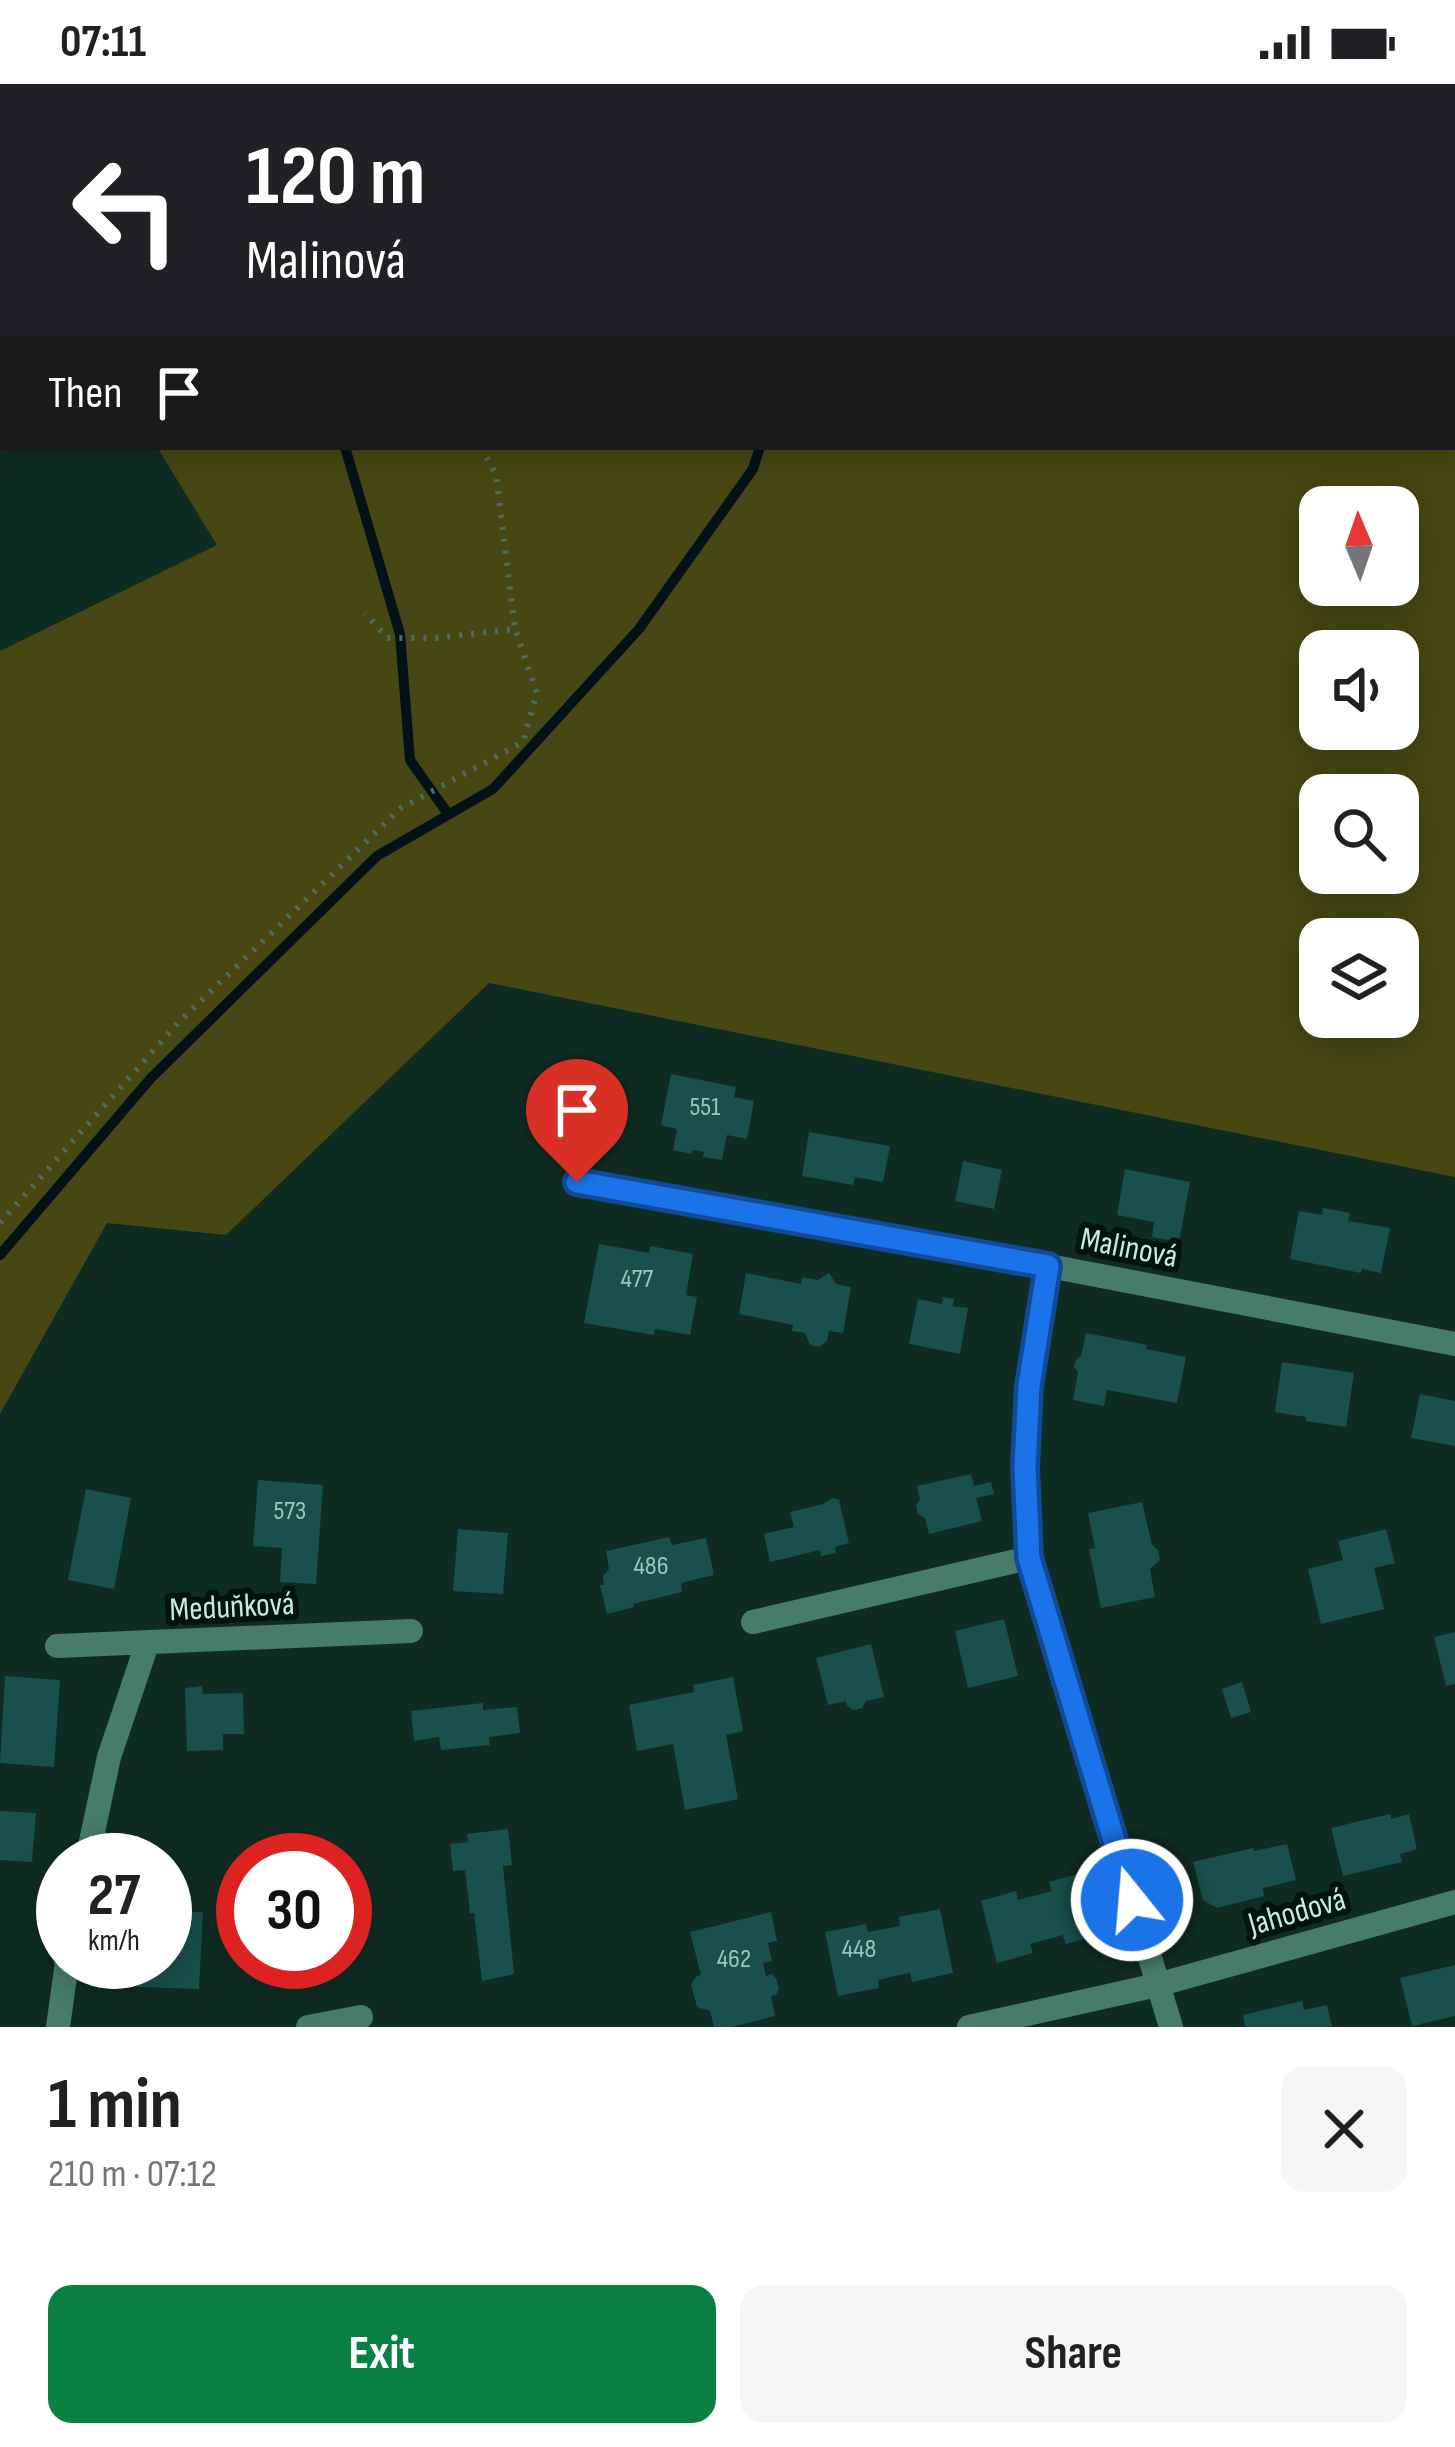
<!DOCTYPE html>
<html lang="en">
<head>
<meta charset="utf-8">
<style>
	:root { --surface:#fff; --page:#f6f6f6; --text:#202124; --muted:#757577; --accent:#0b8043 }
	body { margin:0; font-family:"Sofia Sans Condensed",sans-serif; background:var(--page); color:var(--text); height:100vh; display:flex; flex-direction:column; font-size:45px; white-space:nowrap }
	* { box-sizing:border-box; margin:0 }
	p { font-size:39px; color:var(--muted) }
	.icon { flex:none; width:66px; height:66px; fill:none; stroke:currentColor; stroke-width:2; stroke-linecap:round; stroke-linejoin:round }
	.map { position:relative; height:1943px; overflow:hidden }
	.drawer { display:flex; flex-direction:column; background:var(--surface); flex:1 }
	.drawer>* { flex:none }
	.banner { position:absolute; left:0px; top:0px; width:1455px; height:366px; box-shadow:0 6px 30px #0003; background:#202124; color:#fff; overflow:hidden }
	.needle { width:78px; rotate:358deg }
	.controls { position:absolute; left:1299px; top:402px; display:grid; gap:24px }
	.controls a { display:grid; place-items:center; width:120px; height:120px; border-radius:24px; background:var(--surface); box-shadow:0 6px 30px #0003; font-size:60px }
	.speed { position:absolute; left:36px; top:1749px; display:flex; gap:24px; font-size:60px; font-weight:700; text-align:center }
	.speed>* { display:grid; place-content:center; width:156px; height:156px; border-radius:50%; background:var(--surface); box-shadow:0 6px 30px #0003; line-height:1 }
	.speed small { font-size:30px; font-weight:400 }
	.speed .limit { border:18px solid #d22; background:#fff; color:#111 }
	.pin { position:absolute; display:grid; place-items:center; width:102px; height:102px; color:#fff; margin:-123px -51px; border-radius:50% 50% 50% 0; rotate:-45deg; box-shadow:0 0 12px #0007 }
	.pin .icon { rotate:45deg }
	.me { position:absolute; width:132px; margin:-66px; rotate:343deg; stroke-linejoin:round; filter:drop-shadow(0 0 9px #0008) }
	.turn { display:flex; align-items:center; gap:42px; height:252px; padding:0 48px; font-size:54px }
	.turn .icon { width:156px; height:156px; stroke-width:2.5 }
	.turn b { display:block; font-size:84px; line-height:102px }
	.then { display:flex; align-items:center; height:114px; padding:0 48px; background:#0003; gap:24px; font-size:45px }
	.round { display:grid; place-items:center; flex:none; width:126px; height:126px; border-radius:24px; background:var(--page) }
	.headline { display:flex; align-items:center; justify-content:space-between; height:204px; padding:0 48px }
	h1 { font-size:72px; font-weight:700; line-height:90px }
	.action { display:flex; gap:24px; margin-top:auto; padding:24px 48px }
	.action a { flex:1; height:138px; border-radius:24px; background:var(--accent); color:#fff; font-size:48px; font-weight:700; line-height:138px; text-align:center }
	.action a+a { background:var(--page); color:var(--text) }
	.status { display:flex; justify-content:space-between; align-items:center; height:84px; padding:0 60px; background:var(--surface); direction:ltr }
	.status svg { height:33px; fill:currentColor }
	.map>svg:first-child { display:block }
	.green { fill:#464712; fill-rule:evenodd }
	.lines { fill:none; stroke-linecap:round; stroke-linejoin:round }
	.stream { stroke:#031119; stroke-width:10 }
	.building { fill:#194f4c }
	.path { stroke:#4c6d62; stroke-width:6; stroke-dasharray:3 9; stroke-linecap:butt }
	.street { stroke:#487c6a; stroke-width:24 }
	.route-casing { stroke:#114b97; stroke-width:30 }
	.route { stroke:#1a73e8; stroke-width:21 }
	.labels { text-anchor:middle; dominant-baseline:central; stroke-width:12; stroke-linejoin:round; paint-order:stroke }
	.number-label { font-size:27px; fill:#98c6b9 }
	.street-label { font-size:33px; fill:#c3eddd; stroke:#00140c }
</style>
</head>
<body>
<div class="status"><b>07:11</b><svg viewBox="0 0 49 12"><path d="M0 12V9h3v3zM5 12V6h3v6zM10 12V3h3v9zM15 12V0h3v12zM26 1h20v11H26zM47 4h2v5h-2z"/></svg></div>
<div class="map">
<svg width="1455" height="1943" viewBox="0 0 1455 1943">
	<rect width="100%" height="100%" fill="#0f2c23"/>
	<path class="green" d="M0,0H1455V1093L489,899L226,1151L107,1139L0,1330V567L217,461L157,363H1452V3H3V112L0,107ZM1320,423H1398V501H1320ZM1320,567H1398V645H1320ZM1320,711H1398V789H1320ZM1320,855H1398V933H1320Z"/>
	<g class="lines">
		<path class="stream" d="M924,3L926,0
			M345,363L400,550L410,676L448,730
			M0,1171L151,994L377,772L493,705L639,545L753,385L760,363"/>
	</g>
	<path class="building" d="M671,990L736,1003L734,1013L754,1017L747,1055L727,1051L722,1076L703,1073L704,1068L693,1066L692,1070L673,1066L677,1045L661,1041Z
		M809,1048L890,1062L883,1098L855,1093L853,1101L802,1092Z
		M963,1077L1002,1086L994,1125L955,1117Z
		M1125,1085L1190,1098L1179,1158L1152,1153L1154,1138L1117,1131Z
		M1323,1124L1350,1129L1348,1137L1390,1144L1381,1189L1362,1185L1361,1189L1290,1175L1299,1127L1322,1131Z
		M599,1160L649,1169L650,1162L693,1170L686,1211L697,1213L690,1251L655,1245L654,1251L584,1239Z
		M746,1189L801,1200L802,1193L818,1196L829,1189L836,1200L851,1203L843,1249L829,1247L827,1257L820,1263L810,1261L805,1249L792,1247L793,1241L739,1230Z
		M943,1213L954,1215L953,1222L968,1224L960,1270L909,1260L918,1215L942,1220Z
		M1086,1249L1147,1261L1146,1265L1186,1273L1177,1319L1107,1306L1104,1322L1073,1316L1078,1288L1074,1283L1076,1276L1081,1272Z
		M1282,1278L1354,1289L1346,1343L1306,1337V1333L1275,1328Z
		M1420,1310L1455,1317V1362L1411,1354Z
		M971,1390L974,1402L991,1398L994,1410L976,1414L982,1437L929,1450L925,1434L918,1430L916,1422L920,1415L917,1402Z
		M258,1396L323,1401L316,1500L280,1498L282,1464L253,1462Z
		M86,1405L131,1414L114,1505L68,1496Z
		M833,1414L839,1416L849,1459L835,1463L836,1469L821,1472L820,1466L770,1478L764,1450L794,1443L790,1428L823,1420Z
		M1142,1418L1152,1461L1158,1466L1160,1476L1150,1485L1155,1513L1101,1524L1089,1465L1095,1464L1088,1429Z
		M458,1445L508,1449L503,1510L453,1507Z
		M1386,1445L1395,1479L1374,1484L1384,1525L1321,1540L1308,1485L1343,1476L1338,1457Z
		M669,1453L672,1461L706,1454L714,1491L681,1499L682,1508L633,1520L634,1523L607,1530L600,1501H604L603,1492L609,1485L606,1467Z
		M1004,1535L1018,1592L968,1604L955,1547Z
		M1455,1548V1600L1446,1602L1434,1553Z
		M871,1560L884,1613L866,1617L862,1624L854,1626L847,1622L846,1617L828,1621L816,1574Z
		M5,1592L60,1596L54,1683L0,1679Z
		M733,1593L743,1647L726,1651L738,1715L685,1726L673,1660L637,1667L629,1621L694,1608L693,1601Z
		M1242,1598L1251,1628L1231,1634L1222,1605Z
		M202,1602L203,1610L243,1609L244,1650H223V1666L187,1667L185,1604Z
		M483,1619V1626L517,1623L520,1649L489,1653L490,1661L441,1666L439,1653L414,1657L411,1627Z
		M0,1727L36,1729L32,1778L0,1776Z
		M1390,1730L1391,1735L1409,1730L1417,1765L1400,1770L1402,1778L1343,1792L1331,1744Z
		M508,1745L512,1781L503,1782L514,1890L482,1897L474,1829H470L465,1786L453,1787L450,1760L468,1758L467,1750Z
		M1287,1760L1296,1796L1263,1804L1264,1812L1217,1824L1203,1816L1193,1778L1253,1764L1254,1767Z
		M1084,1788L1101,1850L1066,1860L1063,1851L1030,1860L1033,1869L997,1879L981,1817L1016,1807L1018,1816L1052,1807L1049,1798Z
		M345,1822L364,1823L363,1864H345Z
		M940,1825L953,1889L912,1898L910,1889L895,1892L878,1896L879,1904L838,1912L825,1848L866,1840L868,1848L900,1842L899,1833Z
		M165,1827L203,1828L199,1905L137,1903L139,1878H165Z
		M771,1828L777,1857L768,1859L772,1877L763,1879L766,1892L771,1890L776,1894L779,1905L776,1911L771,1912L775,1932L732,1943H714L710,1927L697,1923L691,1900L697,1892L701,1891L690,1848Z
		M275,1878H324L323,1896L274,1895Z
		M1455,1881V1932L1412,1942L1400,1894Z
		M1302,1917L1304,1926L1327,1921L1332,1943H1245L1243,1931Z"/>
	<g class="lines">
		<path class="path" d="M392,0L393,3
			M481,363L496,391L515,545
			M0,1139L178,939L401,724L523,658L537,609L515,545L436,554H387L365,529"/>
		<path class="street" d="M577,1098L1049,1182L1455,1260
			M1029,1474L1025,1383L1029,1302L1049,1182
			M753,1538L1029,1474L1171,1943
			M57,1562L411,1547
			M87,1776L109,1673L147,1560
			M58,1943L67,1878
			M308,1943L361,1933
			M969,1943L1157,1901L1455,1818"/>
	</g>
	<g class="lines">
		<g class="route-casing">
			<path id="route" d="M577,1098L1048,1182L1029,1302L1025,1383L1029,1474L1132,1816"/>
		</g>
		<use href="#route" class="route"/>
	</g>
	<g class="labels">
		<g class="number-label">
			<text x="705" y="1023">551</text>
			<text x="637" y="1195">477</text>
			<text x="290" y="1427">573</text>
			<text x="651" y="1482">486</text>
			<text x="859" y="1865">448</text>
			<text x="734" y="1875">462</text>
		</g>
		<g class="street-label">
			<text transform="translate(1129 1164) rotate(11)">Malinová</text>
			<text transform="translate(232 1523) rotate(-3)">Meduňková</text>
			<text transform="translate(1297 1828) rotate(-16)">Jahodová</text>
		</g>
	</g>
</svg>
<div class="controls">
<a><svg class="needle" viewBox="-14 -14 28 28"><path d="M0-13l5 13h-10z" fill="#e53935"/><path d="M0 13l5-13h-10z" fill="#757577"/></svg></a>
<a><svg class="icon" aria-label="sound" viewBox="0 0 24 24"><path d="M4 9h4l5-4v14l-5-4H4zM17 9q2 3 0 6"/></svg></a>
<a><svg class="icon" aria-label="search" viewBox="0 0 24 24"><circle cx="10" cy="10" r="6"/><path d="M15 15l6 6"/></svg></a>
<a><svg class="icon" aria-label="layers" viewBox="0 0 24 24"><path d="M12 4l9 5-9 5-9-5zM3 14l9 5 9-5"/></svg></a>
</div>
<div class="speed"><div>27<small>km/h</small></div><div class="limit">30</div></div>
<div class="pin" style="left:577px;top:1098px;background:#d93025"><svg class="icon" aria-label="arrive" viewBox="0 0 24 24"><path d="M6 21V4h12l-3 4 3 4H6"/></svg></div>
<svg class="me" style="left:1132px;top:1816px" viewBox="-20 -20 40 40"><circle r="17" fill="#1a73e8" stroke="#fff" stroke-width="3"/><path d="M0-11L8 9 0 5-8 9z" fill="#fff"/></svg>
<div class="banner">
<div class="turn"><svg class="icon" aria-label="left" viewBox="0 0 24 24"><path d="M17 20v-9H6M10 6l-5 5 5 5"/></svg><div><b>120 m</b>Malinová</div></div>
<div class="then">Then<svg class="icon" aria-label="arrive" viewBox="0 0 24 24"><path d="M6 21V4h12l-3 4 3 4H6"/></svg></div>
</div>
</div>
<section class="drawer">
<div class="headline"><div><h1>1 min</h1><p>210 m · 07:12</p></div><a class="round"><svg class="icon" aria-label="close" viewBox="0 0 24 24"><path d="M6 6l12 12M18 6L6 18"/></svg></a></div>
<div class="action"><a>Exit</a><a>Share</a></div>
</section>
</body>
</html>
